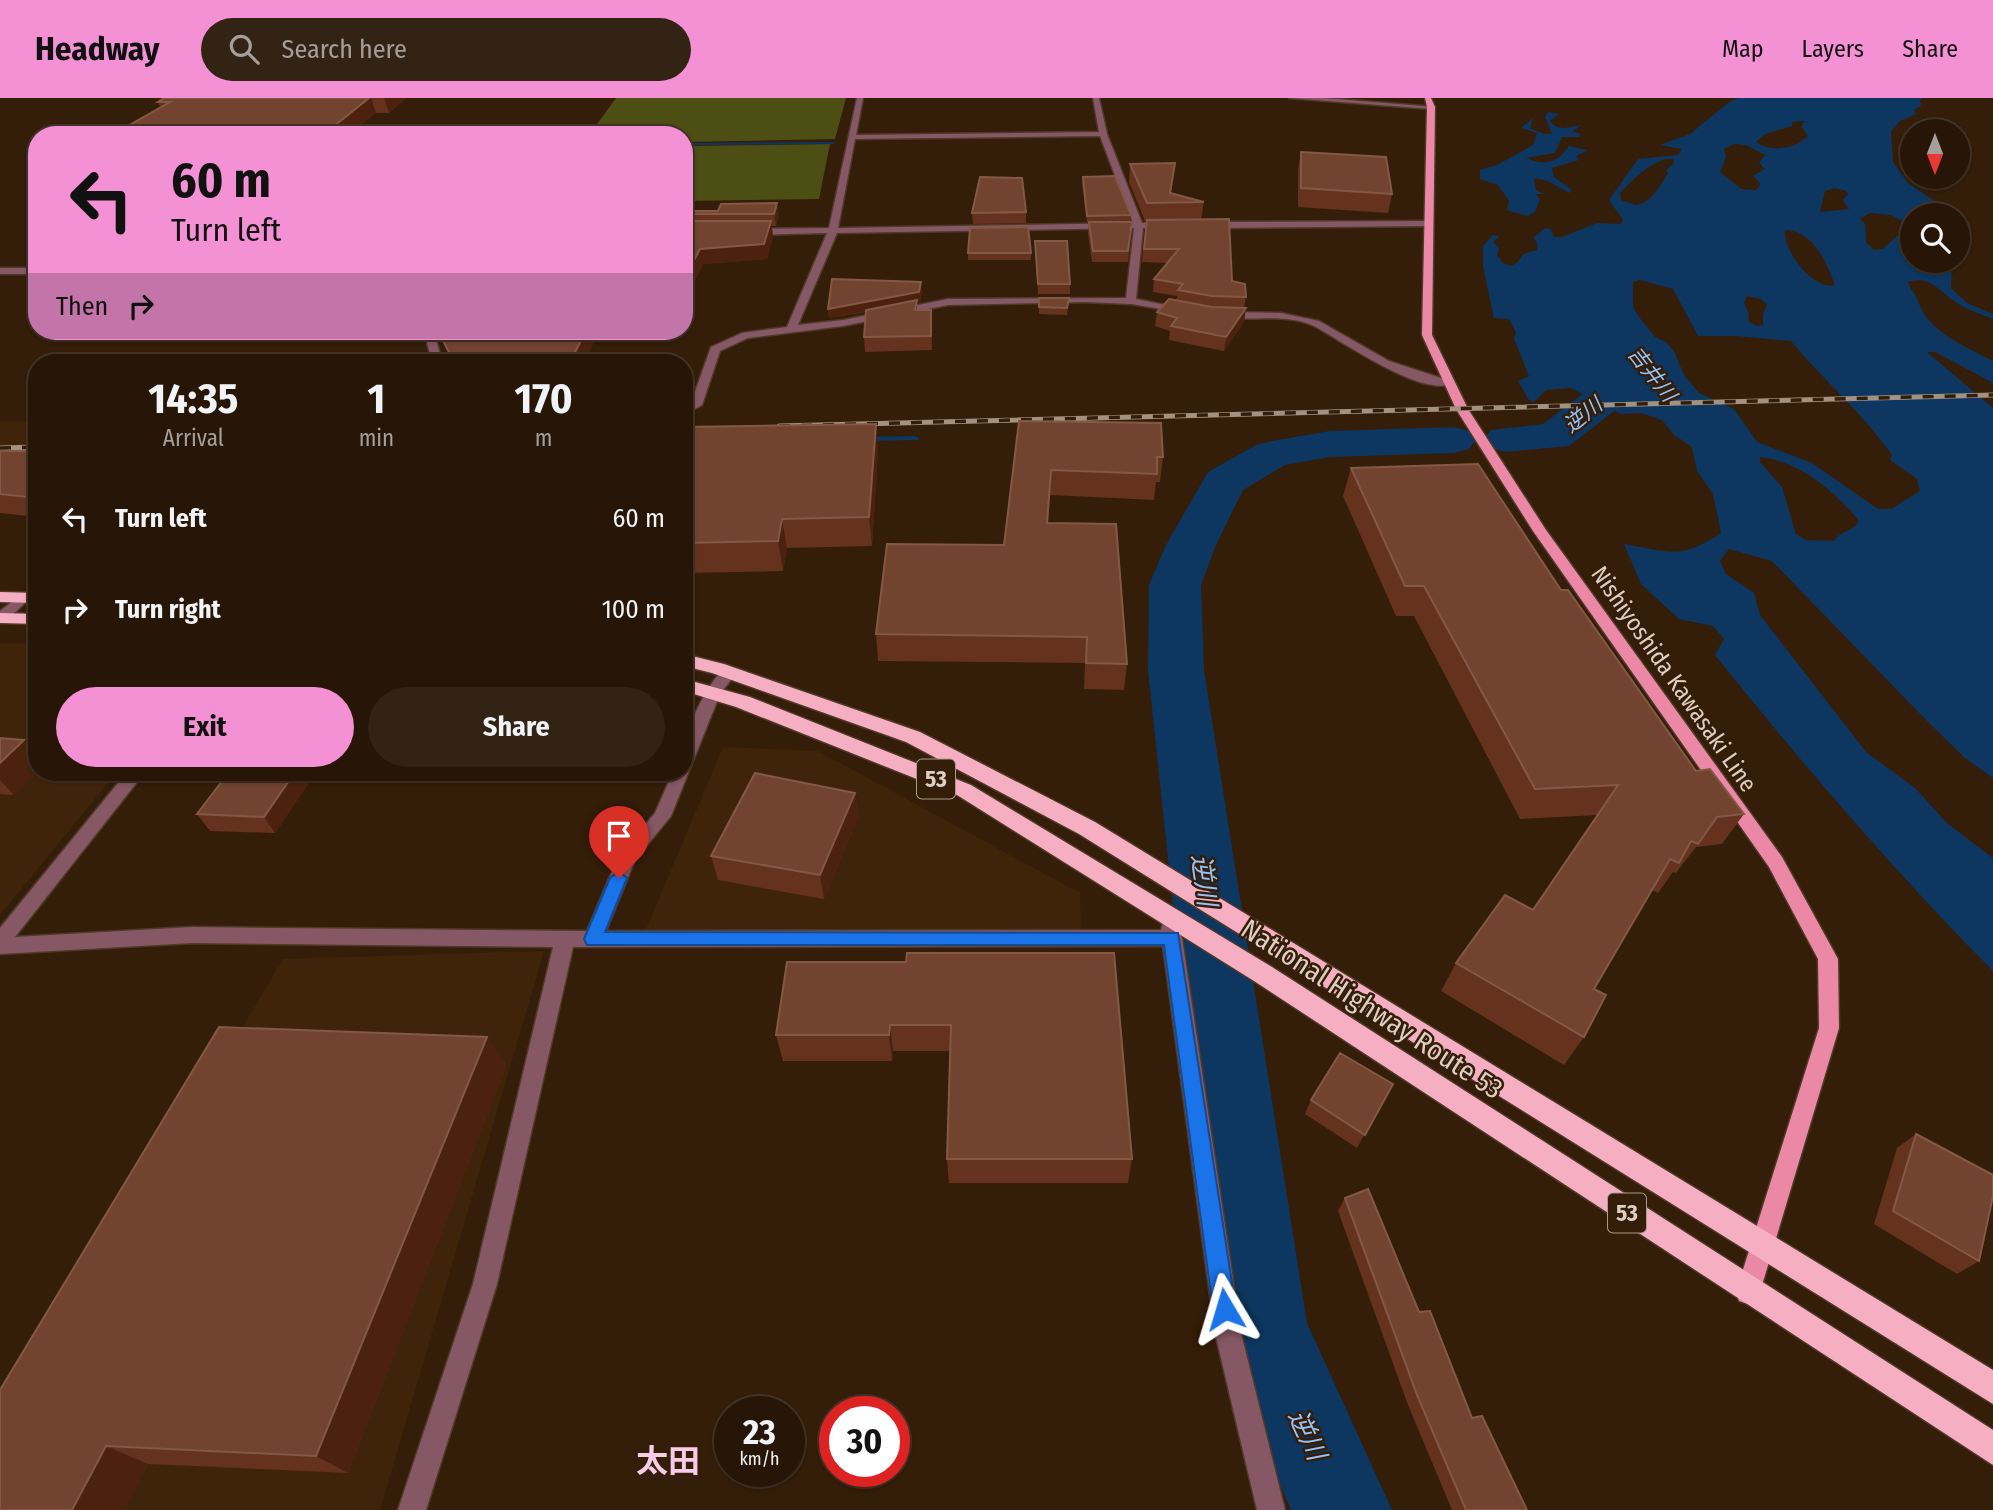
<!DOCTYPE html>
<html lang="en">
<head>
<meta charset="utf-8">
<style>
	:root { --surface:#271607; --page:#332315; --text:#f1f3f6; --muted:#a49f9b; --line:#433528; --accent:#f491d4 }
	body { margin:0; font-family:"Fira Sans Condensed","Noto Sans JP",sans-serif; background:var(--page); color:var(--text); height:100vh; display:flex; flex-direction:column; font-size:26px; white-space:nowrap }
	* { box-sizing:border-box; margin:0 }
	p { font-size:23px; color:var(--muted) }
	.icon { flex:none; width:38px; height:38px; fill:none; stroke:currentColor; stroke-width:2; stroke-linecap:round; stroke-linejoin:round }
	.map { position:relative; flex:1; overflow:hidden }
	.drawer { position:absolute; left:28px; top:256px; width:665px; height:427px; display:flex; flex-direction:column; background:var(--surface); border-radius:28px; box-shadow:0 2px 5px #0004,0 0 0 2px var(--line) }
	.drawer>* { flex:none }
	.banner { position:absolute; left:28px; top:28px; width:665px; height:214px; border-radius:28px; box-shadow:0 2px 5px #0004,0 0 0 2px var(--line); background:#f491d4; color:#111; overflow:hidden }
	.needle { width:46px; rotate:180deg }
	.fabs { position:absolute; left:1900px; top:21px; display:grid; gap:14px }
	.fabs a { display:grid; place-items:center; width:70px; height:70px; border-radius:50%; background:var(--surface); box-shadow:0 2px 5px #0004,0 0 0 2px var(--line); font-size:35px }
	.speed { position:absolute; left:714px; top:1298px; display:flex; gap:14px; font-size:35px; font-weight:700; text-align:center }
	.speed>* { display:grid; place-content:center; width:91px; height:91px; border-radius:50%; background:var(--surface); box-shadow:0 2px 5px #0004,0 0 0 2px var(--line); line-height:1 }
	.speed small { font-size:18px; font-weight:400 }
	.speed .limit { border:10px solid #d22; background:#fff; color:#111 }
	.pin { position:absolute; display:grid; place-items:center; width:60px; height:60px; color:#fff; margin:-72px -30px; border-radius:50% 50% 50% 0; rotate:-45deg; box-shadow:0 0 7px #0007 }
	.pin .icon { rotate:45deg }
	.me { position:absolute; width:77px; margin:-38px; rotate:353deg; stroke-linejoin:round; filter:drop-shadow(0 0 5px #0008) }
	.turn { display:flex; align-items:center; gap:24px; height:147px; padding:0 28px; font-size:32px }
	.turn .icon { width:91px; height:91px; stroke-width:2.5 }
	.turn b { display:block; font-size:49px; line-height:60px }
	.then { display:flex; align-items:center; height:66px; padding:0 28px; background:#0003; gap:14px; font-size:26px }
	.eta { display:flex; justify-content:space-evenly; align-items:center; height:119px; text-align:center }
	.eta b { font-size:42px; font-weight:700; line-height:49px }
	.primary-button { display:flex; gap:14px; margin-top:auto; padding:14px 28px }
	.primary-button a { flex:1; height:80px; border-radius:42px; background:var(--accent); color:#111; font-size:28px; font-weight:700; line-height:80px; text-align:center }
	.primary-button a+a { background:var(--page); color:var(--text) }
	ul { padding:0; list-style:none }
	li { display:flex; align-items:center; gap:21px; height:91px; padding:0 28px }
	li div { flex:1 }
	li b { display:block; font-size:26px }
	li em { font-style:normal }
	header { display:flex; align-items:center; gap:42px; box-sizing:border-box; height:98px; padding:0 35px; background:var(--accent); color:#111 }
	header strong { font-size:33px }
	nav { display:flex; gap:38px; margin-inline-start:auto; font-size:24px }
	.search { width:490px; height:63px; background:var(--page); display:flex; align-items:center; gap:18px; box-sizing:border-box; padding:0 24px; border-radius:38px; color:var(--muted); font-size:26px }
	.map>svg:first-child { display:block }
	.built { fill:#40240a }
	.green { fill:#4d4e13 }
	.water { fill:#0d3760; fill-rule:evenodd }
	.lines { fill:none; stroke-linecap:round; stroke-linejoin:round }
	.stream { fill:#0d3760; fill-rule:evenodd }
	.river { fill:#0d3760; fill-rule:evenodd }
	.minor-casing { stroke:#4f3927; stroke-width:3 }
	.major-casing { stroke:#4f3927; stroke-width:3 }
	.highway-casing { stroke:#4f3927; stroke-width:3 }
	.minor { fill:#865764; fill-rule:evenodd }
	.major { fill:#ea88a5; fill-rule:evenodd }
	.highway { fill:#f6aec2; fill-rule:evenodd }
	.rail-casing { stroke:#a39182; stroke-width:5 }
	.rail { stroke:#341d09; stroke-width:3.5; stroke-dasharray:11; stroke-linecap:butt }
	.wall { fill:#65321d }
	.shaded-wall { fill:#4c220e }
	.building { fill:#72432f; stroke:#835946; stroke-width:2 }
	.route { fill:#1a73e8; stroke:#114b97; stroke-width:2 }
	.labels { text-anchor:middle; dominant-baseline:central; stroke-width:5; stroke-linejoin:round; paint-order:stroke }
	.far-water-label { font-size:21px; font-style:italic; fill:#93c3f9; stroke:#341d09 }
	.shield { fill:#341d09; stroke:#ac9a8b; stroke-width:2 }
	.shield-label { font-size:23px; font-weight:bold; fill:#dfcfc3 }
	.street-label { font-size:24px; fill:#dfcfc3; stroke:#341d09 }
	.water-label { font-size:26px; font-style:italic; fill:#93c3f9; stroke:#341d09 }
	.near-street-label { font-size:28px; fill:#dfcfc3; stroke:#341d09 }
	.near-neighbourhood-label { font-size:32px; font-weight:bold; fill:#f8cce8; stroke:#341d09 }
</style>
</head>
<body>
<header>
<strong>Headway</strong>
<div class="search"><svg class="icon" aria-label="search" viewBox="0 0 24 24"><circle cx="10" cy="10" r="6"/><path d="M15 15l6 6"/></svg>Search here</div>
<nav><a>Map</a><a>Layers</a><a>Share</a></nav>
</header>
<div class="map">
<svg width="1993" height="1412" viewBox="0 0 1993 1412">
	<rect width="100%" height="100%" fill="#341d09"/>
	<path class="built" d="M37,323V365L0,366V324Z
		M0,545L37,546V674H117L0,817Z
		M723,649L818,653L1080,795L1081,835L644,836Z
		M544,853L380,1412H0V1336L283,861Z"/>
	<path class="green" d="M616,0H846L835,41L684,44V37H589Z
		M830,46L819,101L684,103V48Z"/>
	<path class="water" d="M1739,0H1923L1920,2L1921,8L1914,12L1916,16L1900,23L1891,34L1893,64L1908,85L1955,117H1913V163H1952L1951,190L1967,205L1993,216V221C1981,216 1967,212 1957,205C1939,194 1931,177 1908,184C1910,192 1916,196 1918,203C1928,234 1965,248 1993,263V285L1935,254H1927L1993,310V680L1965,660L1926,622L1772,463L1729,451L1720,463L1726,476L1754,495L1760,517L1866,654L1915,690L1947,725L1993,760V873C1894,773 1803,667 1715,557L1724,541L1713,528L1679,521L1641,486L1624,446C1669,454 1681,462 1721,435L1713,396L1697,373L1692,349L1674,337L1662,322L1641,315L1621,316L1571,290L1546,292L1534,304L1529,302L1518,283L1529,278L1514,241L1516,234L1509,221L1494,220L1483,168V148L1493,137L1500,138L1493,144L1499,150L1497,157L1503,165L1511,168L1518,164L1523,156L1537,152V144L1533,140L1545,130L1551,131L1554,139H1562L1597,125L1620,126L1623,122L1609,102L1638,61L1678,57L1682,51L1660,47L1690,36L1729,4ZM1805,23L1801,28L1808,38C1794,51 1772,55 1756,44L1765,36L1792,28V24ZM1734,46L1746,47L1765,57L1759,65L1765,71L1753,78L1761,86L1756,92L1741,91L1720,74L1726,59L1724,51ZM1666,61H1674L1673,66L1666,72L1668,75C1660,87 1653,104 1636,107L1621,102L1620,95C1633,81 1648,66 1666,61ZM1835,90L1846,93L1848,96L1843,102L1849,111L1820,114L1825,93ZM1870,115L1891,117L1909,127L1883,151L1874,152L1866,144L1865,126L1860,121ZM1785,132C1813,133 1826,163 1835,187C1814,193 1782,152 1785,132ZM1640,182L1673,191L1698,238H1736L1791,243C1823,282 1863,315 1892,357L1890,362L1917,381L1920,393L1891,411H1878L1812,365L1757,344L1734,311L1699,295L1684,277L1675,255L1666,244L1655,239L1639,219L1633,209V184ZM1747,198L1761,201L1767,207L1763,216V227L1757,228L1748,223L1749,216L1744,205ZM1760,359C1799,363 1835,393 1859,423C1853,434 1839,433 1834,443L1806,442L1796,436L1782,389L1760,364Z
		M1548,14L1559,16L1550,23C1559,34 1569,29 1581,27L1572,34L1580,35L1579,39H1562L1555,55L1526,60C1545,68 1557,65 1569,48L1588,52L1576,58L1579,62L1552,70L1554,79L1572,92L1569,95L1548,83L1534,80L1536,92L1544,96H1535L1540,101L1535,114L1527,118L1507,112L1509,103L1498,87L1480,81V72L1497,67L1533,47L1537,35L1521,30L1533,20L1530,30L1544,36H1552L1545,19Z"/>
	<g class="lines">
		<path class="stream" d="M835,44L833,46L684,47V45Z
			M915,338L919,340L918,342L865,343L861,341L865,339Z"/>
		<path class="river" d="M1659,270L1673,273L1679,282L1673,291L1622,307L1569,348L1506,354L1491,350L1484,341L1491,332L1543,326L1592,289Z
			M1454,329L1469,333L1476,342L1469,351L1454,355L1330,359L1285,367L1243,392L1216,447L1201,487L1204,572L1307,1225L1392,1412H1291L1228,1266L1217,1225L1148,572L1149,487L1166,447L1208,374L1256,347L1272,343L1330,333Z"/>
		<g class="minor-casing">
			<path id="minor" d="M857,0H863L856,37L1099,34L1093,0H1099L1107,36L1142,125L1170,124L1174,127L1170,130H1143L1136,201L1190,212L1185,215L1131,206L1084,204L948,207L843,228L748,240L720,253L702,307L684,317V309L691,305L711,249L742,235L787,229L827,135L750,137L746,134L750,131L829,130ZM1100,38L1133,125L838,130L855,41ZM1134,130L1126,200L948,201L843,222L798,227L837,135Z
				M1289,0H1324L1435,9L1431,11Z
				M1429,123L1432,128L1208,130L1204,127L1208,124Z
				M0,170H37V176H0Z
				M1223,214L1281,215L1319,223L1389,263L1453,284C1427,303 1340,242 1316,229C1286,214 1251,224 1219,219V215Z
				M424,233H434L442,264H432Z
				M22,496L27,497V503L6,523L0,524V513Z
				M729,569L737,574L720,596L671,718L635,762L606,833L1161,832L1163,824L1170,822L1177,824L1182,840L1241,1235L1285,1412H1257L1215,1235L1163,848L573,849L497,1186L426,1412H398L473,1186L553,849L192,845L0,856V830L127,674H145L15,839L192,829L587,833L618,759L655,715L673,674H684C684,665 683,654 684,645C688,628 712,574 729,569Z"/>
		</g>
		<g class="major-casing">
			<path id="major" d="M1425,0H1431L1435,9L1432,237L1468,311L1546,432L1782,759L1838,861L1839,930L1760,1194L1757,1203L1748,1206L1739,1203L1736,1194L1819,930L1818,861L1769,769L1533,433L1456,311L1422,237L1427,9Z"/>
		</g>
		<g class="highway-casing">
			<path id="highway" d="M0,494L37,495V505L0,504Z
				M0,515L37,516V526L0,525Z
				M684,556L724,566L920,634L1095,724L1993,1272V1306L1079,736L906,644L712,575L684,568Z
				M684,581L750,599L971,687L1272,869L1993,1332V1367L1254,883L957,697L736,609L684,593Z"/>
		</g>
		<use href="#minor" class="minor"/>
		<use href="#major" class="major"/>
		<use href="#highway" class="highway"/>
		<g class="rail-casing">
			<path id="rail" d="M779,328L1993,297
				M0,350L37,349"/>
		</g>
		<use href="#rail" class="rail"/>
	</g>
	<path class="wall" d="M164,0H406L389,15H376L160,9L158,4Z
		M1301,54L1392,96L1388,115L1298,109V72Z
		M1175,65L1171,95L1204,104L1201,121L1232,183L1246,199L1244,210V224L1224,253L1169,242L1170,233L1155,228L1157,214L1176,203L1177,198L1153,194L1154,181L1168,165L1142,164L1146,123H1145L1129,84L1130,66Z
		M1083,79L1131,117L1130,123L1087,124L1082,85Z
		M777,105L779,117L776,128H771L773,138L767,161L703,166L684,204V123H686L685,116Z
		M1026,114V125L973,126L972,115Z
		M1089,124H1132L1128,164H1092L1088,135Z
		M1035,143L1070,186V196H1038Z
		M968,155H1031V162H968Z
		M922,193L920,204H917V212H931L932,252L865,254L864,239L866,214L829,220L828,211Z
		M1039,200H1069L1067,217L1039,216Z
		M470,233H599L584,264H452L441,239Z
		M1019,323L1163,359L1160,384H1156L1154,402L1050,397L1048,425L1127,566L1124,592L1084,591L1085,565L878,563L876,536L1004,447Z
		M684,329L878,354L872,448L787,450L783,473L684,475Z
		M0,353H37V419L0,415Z
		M1351,370L1561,492L1696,673L1744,716L1722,746L1696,749L1676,775L1673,774L1658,795L1652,792L1594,891L1584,939L1564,967L1441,893L1456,865L1533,812L1598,717L1520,721L1414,518H1396L1343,398Z
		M0,640L14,697L0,696Z
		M229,674H316L275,735L210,733L197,716Z
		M855,695L858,719L824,801L718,782L711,758Z
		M906,864L1132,1061L1128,1085H949L947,1061L951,953H893L892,963H783L776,937Z
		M487,939L506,968L348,1375L148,1366L124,1412H0Z
		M1393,986L1357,1050L1305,1016L1311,1002Z
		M1916,1036L1979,1163L1957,1176L1874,1126L1897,1050Z
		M1345,1100L1419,1214L1472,1320L1527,1412H1452L1408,1307L1338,1113Z"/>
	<path class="shaded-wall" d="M369,0H371L376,15L350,37H323Z
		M384,0H406L389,15Z
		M777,105L779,117L776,128L774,116Z
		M771,123L773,138L767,161L703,166L684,204V181L700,151Z
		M921,184L922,193L920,204H917V216L915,212L916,204L829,220L828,211Z
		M1246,210L1244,224L1224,253L1226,239Z
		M586,233H599L584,264H570Z
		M478,259L480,264H454L453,262Z
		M876,326L878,354L872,448L869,419Z
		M782,421L787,450L783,473L778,443Z
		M24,642L37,656V674L14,697L0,682V665Z
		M295,674H316L275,735L264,719Z
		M855,695L858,719L824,801L820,777Z
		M890,927L893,953L892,963L889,937Z
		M487,939L506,968L348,1375L316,1358Z
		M106,1348L148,1366L124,1412H72Z"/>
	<path class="building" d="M164,0H369L323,37H112L170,4H158Z
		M1301,54L1386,59L1392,96L1301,90Z
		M1175,65L1170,95L1204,104L1147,105L1130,66Z
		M1115,78L1131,117L1087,118L1083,79Z
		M980,79L1022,80L1026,114L972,115Z
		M777,105L774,116H685L686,113H718L721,106Z
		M1229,121L1232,183L1245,186L1246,199L1212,198L1178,192L1183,186L1154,181L1179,151H1144L1147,122Z
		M684,123H771L764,146L700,151L684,181Z
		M1089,124H1132L1128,153H1093Z
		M1028,129L1031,155H968L970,130Z
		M1035,143H1067L1070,186H1038Z
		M832,181L921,184L919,194L828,211Z
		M1039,200H1069L1067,210L1039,209Z
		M1169,201L1212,209L1246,210L1226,239L1171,228L1177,220L1157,214Z
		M917,202L915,212H931V238L864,239L866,212Z
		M470,233H586L570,264H475L478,259L453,262L441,239Z
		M1019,323L1161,325L1163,359H1157V376L1051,372L1047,425L1116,426L1127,566L1086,565L1087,539L876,536L887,446L1004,447Z
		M876,326L869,419L782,421L778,443L684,445V329Z
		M0,353H37V400L0,396Z
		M1478,366L1561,492H1568L1696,673L1710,671L1744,716L1717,719L1698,746L1691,743L1679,765L1670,761L1594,891L1606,897L1584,939L1456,865L1505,797L1533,812L1618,687L1535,691L1424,488H1405L1351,370Z
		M0,640L24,642L0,665Z
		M229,674H295L264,719L197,716Z
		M755,675L855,695L820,777L711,758Z
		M907,855H1114L1132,1061H947L951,927H890L889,937H776L787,864H906Z
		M219,929L487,939L316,1358L106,1348L72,1412H0V1292Z
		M1340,955L1393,986L1365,1037L1311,1002Z
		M1916,1036L1993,1077V1098L1979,1163L1893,1113Z
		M1368,1091L1419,1214L1430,1213L1472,1320L1482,1318L1527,1412H1466L1417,1297L1345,1100Z"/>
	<path class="route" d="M619,773L627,780L605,834L1178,835L1236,1211L1233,1219L1225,1222L1217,1219L1213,1211L1164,847H587L584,841L610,780Z"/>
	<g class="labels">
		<g class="far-water-label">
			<text transform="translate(1652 276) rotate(52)">吉井川</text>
			<text transform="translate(1583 317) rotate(-38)">逆川</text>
		</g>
		<g class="shield">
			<rect x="917" y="661.5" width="38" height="39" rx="5"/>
			<rect x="1608" y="1095.5" width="38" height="39" rx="5"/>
		</g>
		<g class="shield-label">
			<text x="936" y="681">53</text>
			<text x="1627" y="1115">53</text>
		</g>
		<g class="street-label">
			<text transform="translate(1674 581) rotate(55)">Nishiyoshida Kawasaki Line</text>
		</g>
		<g class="water-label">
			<text transform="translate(1204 782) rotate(82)">逆川</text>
			<text transform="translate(1307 1337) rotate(65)">逆川</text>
		</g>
		<g class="near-street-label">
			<text transform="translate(1372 911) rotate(33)">National Highway Route 53</text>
		</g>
		<g class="near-neighbourhood-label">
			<text x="668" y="1363">太田</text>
		</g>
	</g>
</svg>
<div class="fabs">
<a><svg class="needle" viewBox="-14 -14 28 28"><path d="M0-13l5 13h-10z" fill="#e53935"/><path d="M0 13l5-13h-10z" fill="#a49f9b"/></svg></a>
<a><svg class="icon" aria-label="search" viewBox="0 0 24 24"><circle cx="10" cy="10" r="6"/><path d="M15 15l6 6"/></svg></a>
</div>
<div class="speed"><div>23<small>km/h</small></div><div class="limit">30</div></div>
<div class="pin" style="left:619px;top:780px;background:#d93025"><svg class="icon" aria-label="arrive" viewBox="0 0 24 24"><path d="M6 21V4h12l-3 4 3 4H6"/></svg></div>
<svg class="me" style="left:1225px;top:1211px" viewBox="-20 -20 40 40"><path d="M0-17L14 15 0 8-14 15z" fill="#1a73e8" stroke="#fff" stroke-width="4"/></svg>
<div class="banner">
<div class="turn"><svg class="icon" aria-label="left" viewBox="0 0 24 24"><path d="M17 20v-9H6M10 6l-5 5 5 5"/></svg><div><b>60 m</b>Turn left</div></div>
<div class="then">Then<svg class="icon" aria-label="right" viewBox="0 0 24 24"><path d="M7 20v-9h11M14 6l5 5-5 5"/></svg></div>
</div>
<section class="drawer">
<div class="eta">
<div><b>14:35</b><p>Arrival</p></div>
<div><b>1</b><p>min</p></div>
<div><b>170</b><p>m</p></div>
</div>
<ul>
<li><svg class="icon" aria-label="left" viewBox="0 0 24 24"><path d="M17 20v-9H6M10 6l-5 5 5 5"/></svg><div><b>Turn left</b></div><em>60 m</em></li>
<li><svg class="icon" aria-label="right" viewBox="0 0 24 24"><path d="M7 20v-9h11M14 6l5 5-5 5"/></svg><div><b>Turn right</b></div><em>100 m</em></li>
</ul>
<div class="primary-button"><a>Exit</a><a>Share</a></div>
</section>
</div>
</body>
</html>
